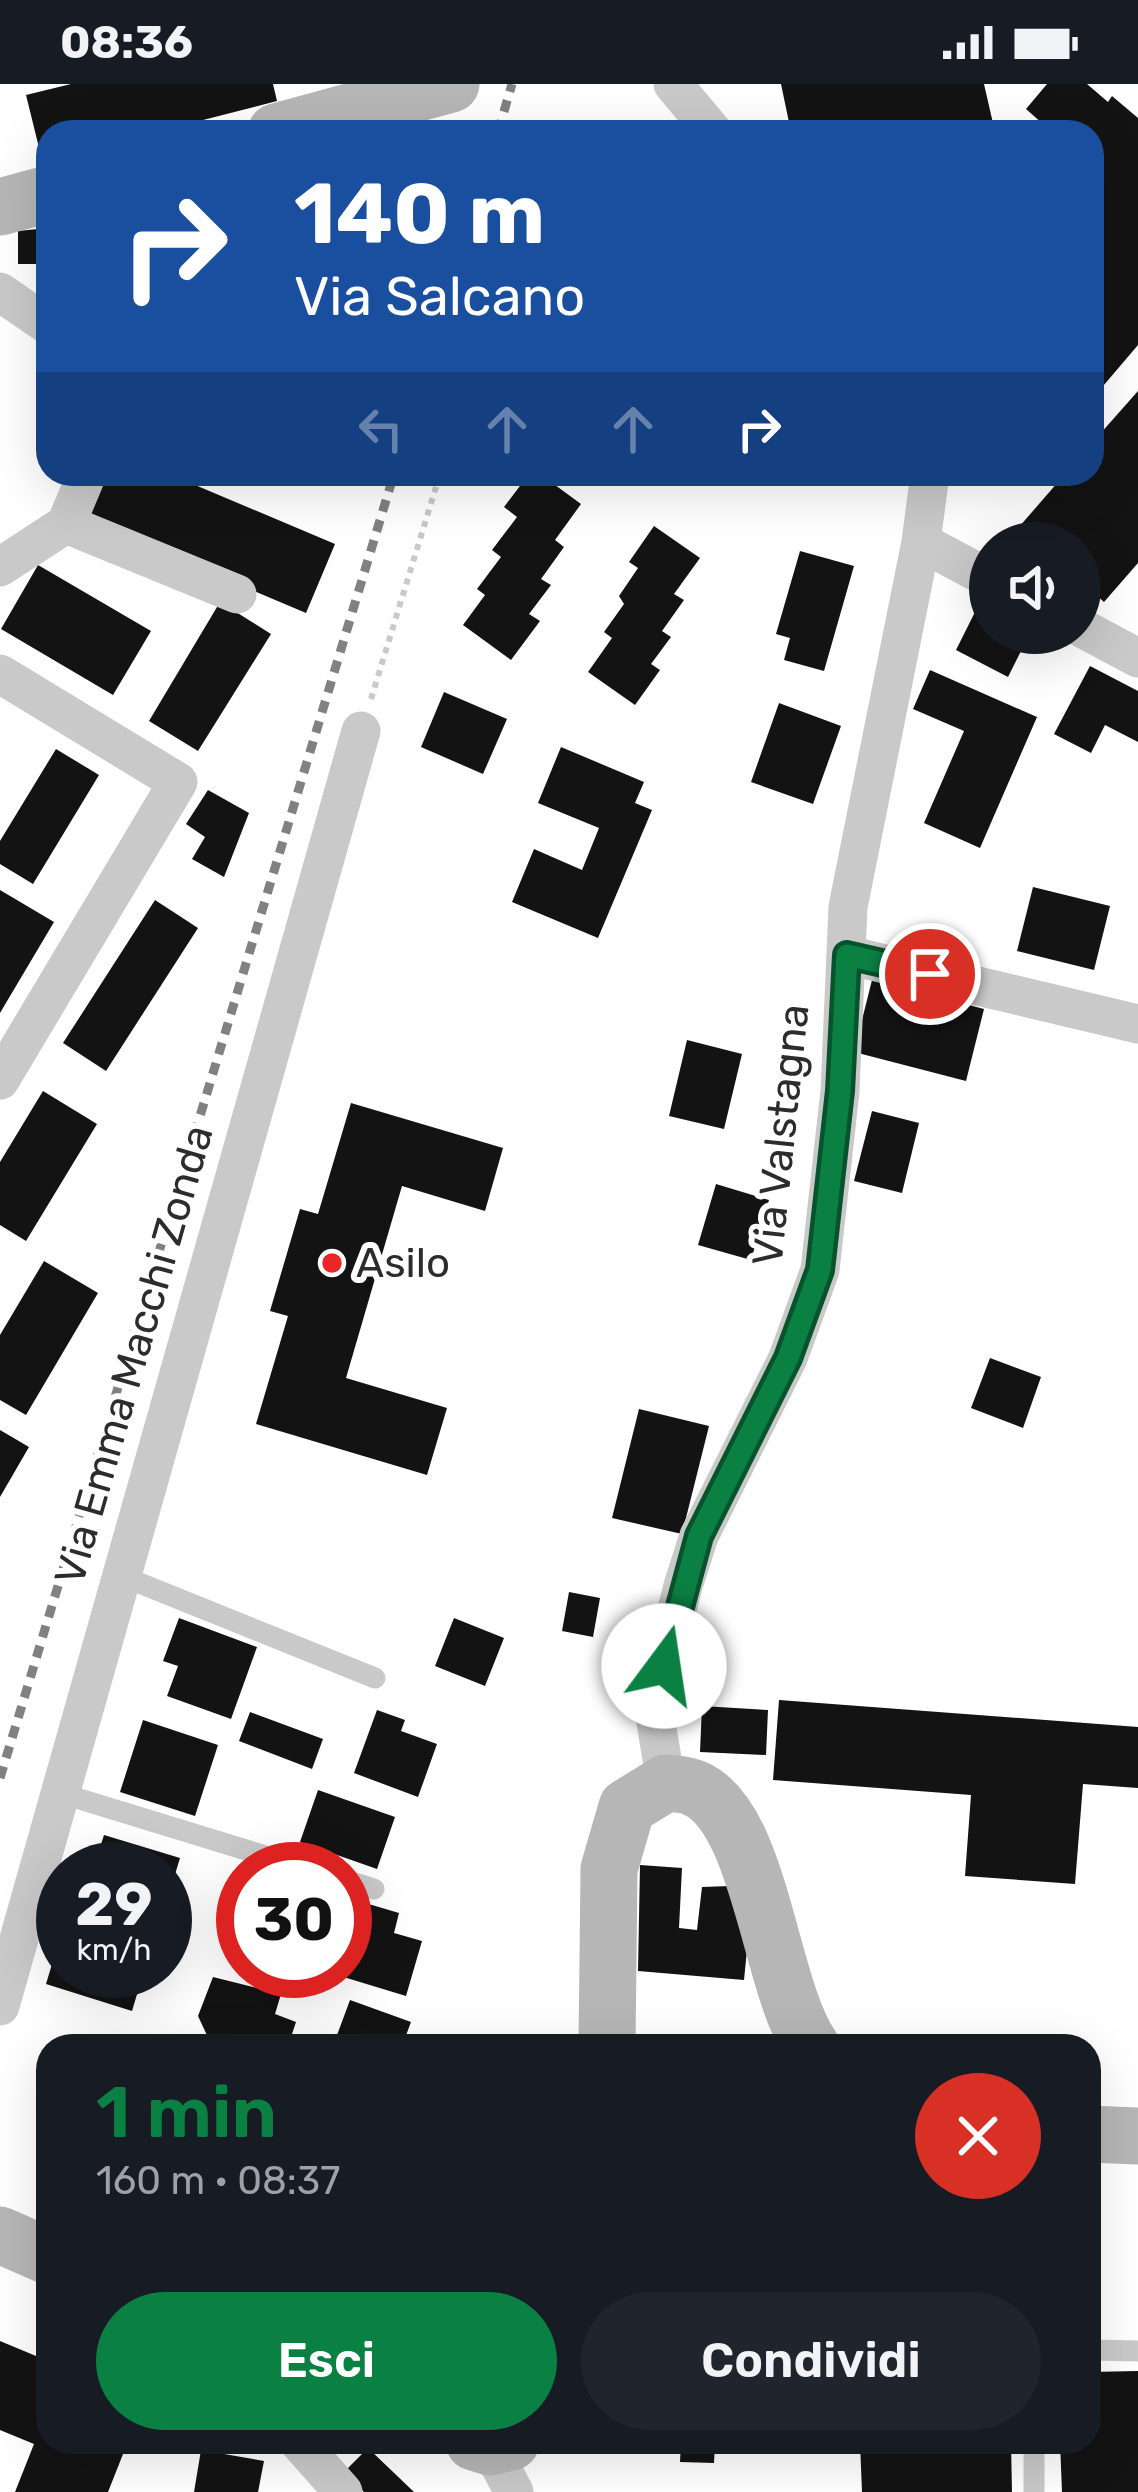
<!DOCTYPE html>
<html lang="it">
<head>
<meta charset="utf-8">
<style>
	:root { --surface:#171b24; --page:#20242c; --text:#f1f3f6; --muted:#9ea1a6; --accent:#0b8043 }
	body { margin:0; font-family:Rubik,sans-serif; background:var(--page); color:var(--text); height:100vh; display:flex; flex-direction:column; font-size:45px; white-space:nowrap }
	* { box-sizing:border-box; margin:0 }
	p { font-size:39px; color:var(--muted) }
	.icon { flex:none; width:66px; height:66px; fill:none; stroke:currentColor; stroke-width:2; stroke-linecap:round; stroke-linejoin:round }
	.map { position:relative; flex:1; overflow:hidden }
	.side { position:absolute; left:36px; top:1950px; width:1065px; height:420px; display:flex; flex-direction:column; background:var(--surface); border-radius:36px; box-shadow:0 12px 48px #0002 }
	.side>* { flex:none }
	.hud { position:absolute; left:36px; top:36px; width:1068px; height:366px; border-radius:36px; box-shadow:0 12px 48px #0002; background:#1a4fa0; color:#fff; overflow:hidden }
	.buttons { position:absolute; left:969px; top:438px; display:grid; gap:24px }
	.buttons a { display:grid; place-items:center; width:132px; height:132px; border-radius:50%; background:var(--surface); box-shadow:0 12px 48px #0002; font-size:60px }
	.speed { position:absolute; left:36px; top:1758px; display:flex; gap:24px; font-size:60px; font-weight:700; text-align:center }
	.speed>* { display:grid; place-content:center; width:156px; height:156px; border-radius:50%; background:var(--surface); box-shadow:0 12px 48px #0002; line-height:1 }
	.speed small { font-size:30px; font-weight:400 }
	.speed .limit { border:18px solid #d22; background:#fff; color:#111 }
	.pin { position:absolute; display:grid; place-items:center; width:102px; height:102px; color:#fff; margin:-51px; border:6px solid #fff; border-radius:50%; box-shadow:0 3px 12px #0007 }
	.me { position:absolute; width:132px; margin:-66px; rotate:14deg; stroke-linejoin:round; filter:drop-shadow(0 0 9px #0008) }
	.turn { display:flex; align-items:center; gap:42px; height:252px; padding:0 60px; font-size:54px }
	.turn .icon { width:156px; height:156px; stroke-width:2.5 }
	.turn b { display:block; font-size:84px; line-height:102px }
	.lanes { display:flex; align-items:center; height:114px; padding:0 60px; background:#0003; justify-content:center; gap:60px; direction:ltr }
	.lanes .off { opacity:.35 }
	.round { display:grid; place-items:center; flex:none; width:126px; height:126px; border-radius:63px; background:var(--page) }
	.head { display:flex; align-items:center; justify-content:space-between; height:204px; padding:0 60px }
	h1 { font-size:72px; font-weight:600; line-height:90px; color:var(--accent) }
	.action { display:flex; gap:24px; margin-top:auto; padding:24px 60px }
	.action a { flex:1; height:138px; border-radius:72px; background:var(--accent); color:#fff; font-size:48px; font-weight:600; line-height:138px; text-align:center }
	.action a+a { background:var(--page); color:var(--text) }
	.status { display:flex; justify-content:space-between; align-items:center; height:84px; padding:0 60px; background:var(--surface); direction:ltr }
	.status svg { height:33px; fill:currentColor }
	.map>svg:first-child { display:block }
	.building { fill:#131313 }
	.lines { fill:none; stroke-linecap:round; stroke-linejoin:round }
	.path { stroke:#c9c9c9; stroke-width:6; stroke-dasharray:6 6; stroke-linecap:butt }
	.lane { stroke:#c9c9c9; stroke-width:21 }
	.street { stroke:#c9c9c9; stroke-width:39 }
	.secondary { stroke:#b6b6b6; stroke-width:57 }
	.rail { stroke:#818181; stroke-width:9; stroke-dasharray:12 9; stroke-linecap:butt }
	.route-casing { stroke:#07532c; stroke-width:30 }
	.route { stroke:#0b8043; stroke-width:21 }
	.poi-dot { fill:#ec2526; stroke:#fff; stroke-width:4.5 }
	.labels { text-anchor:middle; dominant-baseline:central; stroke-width:12; stroke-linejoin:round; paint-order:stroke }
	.street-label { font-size:42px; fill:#2c2c2c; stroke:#fff }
	.poi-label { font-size:42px; fill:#2c2c2c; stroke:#fff; text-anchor:start }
</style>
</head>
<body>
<div class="status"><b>08:36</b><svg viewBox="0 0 49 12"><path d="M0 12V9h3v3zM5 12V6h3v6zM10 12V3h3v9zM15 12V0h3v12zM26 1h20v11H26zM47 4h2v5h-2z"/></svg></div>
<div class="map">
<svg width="1138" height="2408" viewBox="0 0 1138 2408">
	<rect width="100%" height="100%" fill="#fff"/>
	<path class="building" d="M71,0H273L277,17L156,48H48L46,92L26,11Z
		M781,0H984L995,48H791Z
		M1047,0H1087L1108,18L1112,12L1138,34V261L1092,315V48H1052L1026,25Z
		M48,144V180H18V147Z
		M1138,307V479L1104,518L1080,497V459H1037L1019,443L1065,390H1092V359Z
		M105,390H169L335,460L306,529L86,436Z
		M529,390H540L581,420L555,456L564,463L541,495L551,501L529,530L540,537L511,576L463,541L485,511L477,505L501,473L492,466L517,433L504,423Z
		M654,442L700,474L674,510L684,516L662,547L671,553L651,580L660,586L635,621L588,588L612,554L604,548L624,520L619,512L638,484L629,478Z
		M800,467L854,482L824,587L784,576L790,554L776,550Z
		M38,481L151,547L113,611L1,545Z
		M981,516L990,520V549H1030L1008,593L956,566Z
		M220,518L271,550L198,667L149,637Z
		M1090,582L1138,607V658L1105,641L1091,669L1054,650Z
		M930,586L1037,633L980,764L924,739L964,647L913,625Z
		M444,608L507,635L483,690L421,663Z
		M779,619L841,642L813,720L751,698Z
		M561,663L644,698L635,719L652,726L598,854L512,818L534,765L582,786L599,744L538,719Z
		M56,665L99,691L33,800L0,780V757Z
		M208,706L249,729L224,793L192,775L205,753L186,740Z
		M1033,803L1110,822L1094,886L1017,867Z
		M0,806L54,838L0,929Z
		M155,816L198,844L106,987L63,959Z
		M872,896L984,925L966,997L854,968Z
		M687,956L742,970L724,1045L669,1032Z
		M43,1007L97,1040L26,1157L0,1141V1078Z
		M351,1019L503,1064L485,1127L402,1102L346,1294L447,1324L427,1391L256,1340L288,1232L270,1227L300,1125L318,1130Z
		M872,1027L919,1039L902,1109L854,1097Z
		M716,1100L769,1116L751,1176L698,1161Z
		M44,1177L98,1209L26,1331L0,1316V1251Z
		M990,1274L1041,1293L1023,1344L971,1324Z
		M639,1325L709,1342L682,1450L612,1434Z
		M0,1346L29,1363L0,1413Z
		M569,1508L600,1514L593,1553L562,1547Z
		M179,1534L257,1563L231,1635L167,1612L178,1582L163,1577Z
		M454,1534L504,1554L485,1602L435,1582Z
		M779,1616L1138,1643V1704L1083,1700L1075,1800L965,1792L971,1711L773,1696Z
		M702,1622L768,1626L766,1671L700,1668Z
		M377,1626L405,1636L401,1647L437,1660L418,1713L354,1689Z
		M250,1628L323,1655L312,1685L239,1657Z
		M143,1636L218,1661L195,1732L120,1708Z
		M318,1706L395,1733L377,1785L300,1758Z
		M104,1751L180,1774L166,1820L165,1785H93Z
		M640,1781L682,1784L679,1844L697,1846L702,1803L730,1802L747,1866L744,1896L638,1887Z
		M345,1813L399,1829L394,1849L422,1857L406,1912L327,1888L345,1887Z
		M62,1847L63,1887H144L132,1927L46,1900Z
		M213,1893L281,1910L275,1930L296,1938L288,1962H212L198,1932Z
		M350,1916L411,1938L402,1962H333Z
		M0,2257L48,2277V2358L127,2360L108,2408H15L34,2360L0,2346Z
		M1138,2287V2408H1062L1060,2358H1089V2288Z
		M681,2358H715L714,2379L680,2378Z
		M860,2358H1011L1012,2408H862Z
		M368,2364L414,2408H364L344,2388Z
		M201,2366L264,2377L258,2408H194Z"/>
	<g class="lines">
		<path class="path" d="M371,615L440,390"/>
		<path class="lane" d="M122,1492L375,1594
			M60,1709L308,1785
			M345,1796L374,1805
			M1089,2266L1138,2267
			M1034,2408V2358"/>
		<path class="street" d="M673,0L713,48
			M0,208L48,241
			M66,440L237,510
			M921,458L990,495
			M0,483L66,440L87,390
			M1080,543L1138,574
			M0,590L178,698L0,996
			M847,871L1138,940
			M666,1699L653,1620L683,1502L699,1452L788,1274L820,1186L840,1007L848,823L921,458L930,390
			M0,1922L361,647
			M299,2358L343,2408
			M490,2363L514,2408"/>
		<path class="secondary" d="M276,48L451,0
			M0,123L48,110
			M607,1962L609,1785L627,1723L666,1699C675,1700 686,1700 694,1704C761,1731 769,1901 811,1962
			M1089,2050L1138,2052
			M0,2151L48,2172
			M474,2358L490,2363L511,2358"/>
		<path class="rail" d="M498,48L512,0
			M0,1694L394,390"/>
	</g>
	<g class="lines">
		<g class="route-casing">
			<path id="route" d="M664,1582L699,1452L788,1274L820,1186L840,1007L847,871L930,890"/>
		</g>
		<use href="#route" class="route"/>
	</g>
	<circle class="poi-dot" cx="332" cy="1179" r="12"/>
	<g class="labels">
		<g class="street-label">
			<text transform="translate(781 1051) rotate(-84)">Via Valstagna</text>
			<text transform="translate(134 1271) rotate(-74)">Via Emma Macchi Zonda</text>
		</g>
		<g class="poi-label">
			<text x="356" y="1179">Asilo</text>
		</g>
	</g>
</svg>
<div class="buttons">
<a><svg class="icon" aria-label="sound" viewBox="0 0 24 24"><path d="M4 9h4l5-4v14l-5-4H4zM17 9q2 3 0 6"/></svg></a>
</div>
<div class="speed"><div>29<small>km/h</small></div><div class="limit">30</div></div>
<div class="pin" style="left:930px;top:890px;background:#d93025"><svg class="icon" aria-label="arrive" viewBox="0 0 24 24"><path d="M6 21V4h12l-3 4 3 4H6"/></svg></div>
<svg class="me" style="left:664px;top:1582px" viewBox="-20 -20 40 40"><circle r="19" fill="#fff"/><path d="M0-13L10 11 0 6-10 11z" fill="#0b8043"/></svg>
<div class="hud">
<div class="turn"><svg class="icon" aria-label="right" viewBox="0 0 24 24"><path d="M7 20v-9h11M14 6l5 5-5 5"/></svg><div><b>140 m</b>Via Salcano</div></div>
<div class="lanes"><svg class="icon off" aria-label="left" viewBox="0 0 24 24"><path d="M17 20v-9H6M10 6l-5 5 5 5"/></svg><svg class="icon off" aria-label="ahead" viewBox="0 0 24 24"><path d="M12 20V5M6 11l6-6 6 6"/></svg><svg class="icon off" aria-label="ahead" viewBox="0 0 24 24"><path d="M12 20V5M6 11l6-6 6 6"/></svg><svg class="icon" aria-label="right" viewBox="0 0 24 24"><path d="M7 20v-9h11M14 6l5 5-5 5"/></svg></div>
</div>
<section class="side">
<div class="head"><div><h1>1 min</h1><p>160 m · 08:37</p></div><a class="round" style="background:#d93025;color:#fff"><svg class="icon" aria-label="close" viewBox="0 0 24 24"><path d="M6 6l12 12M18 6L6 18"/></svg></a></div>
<div class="action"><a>Esci</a><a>Condividi</a></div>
</section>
</div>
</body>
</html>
